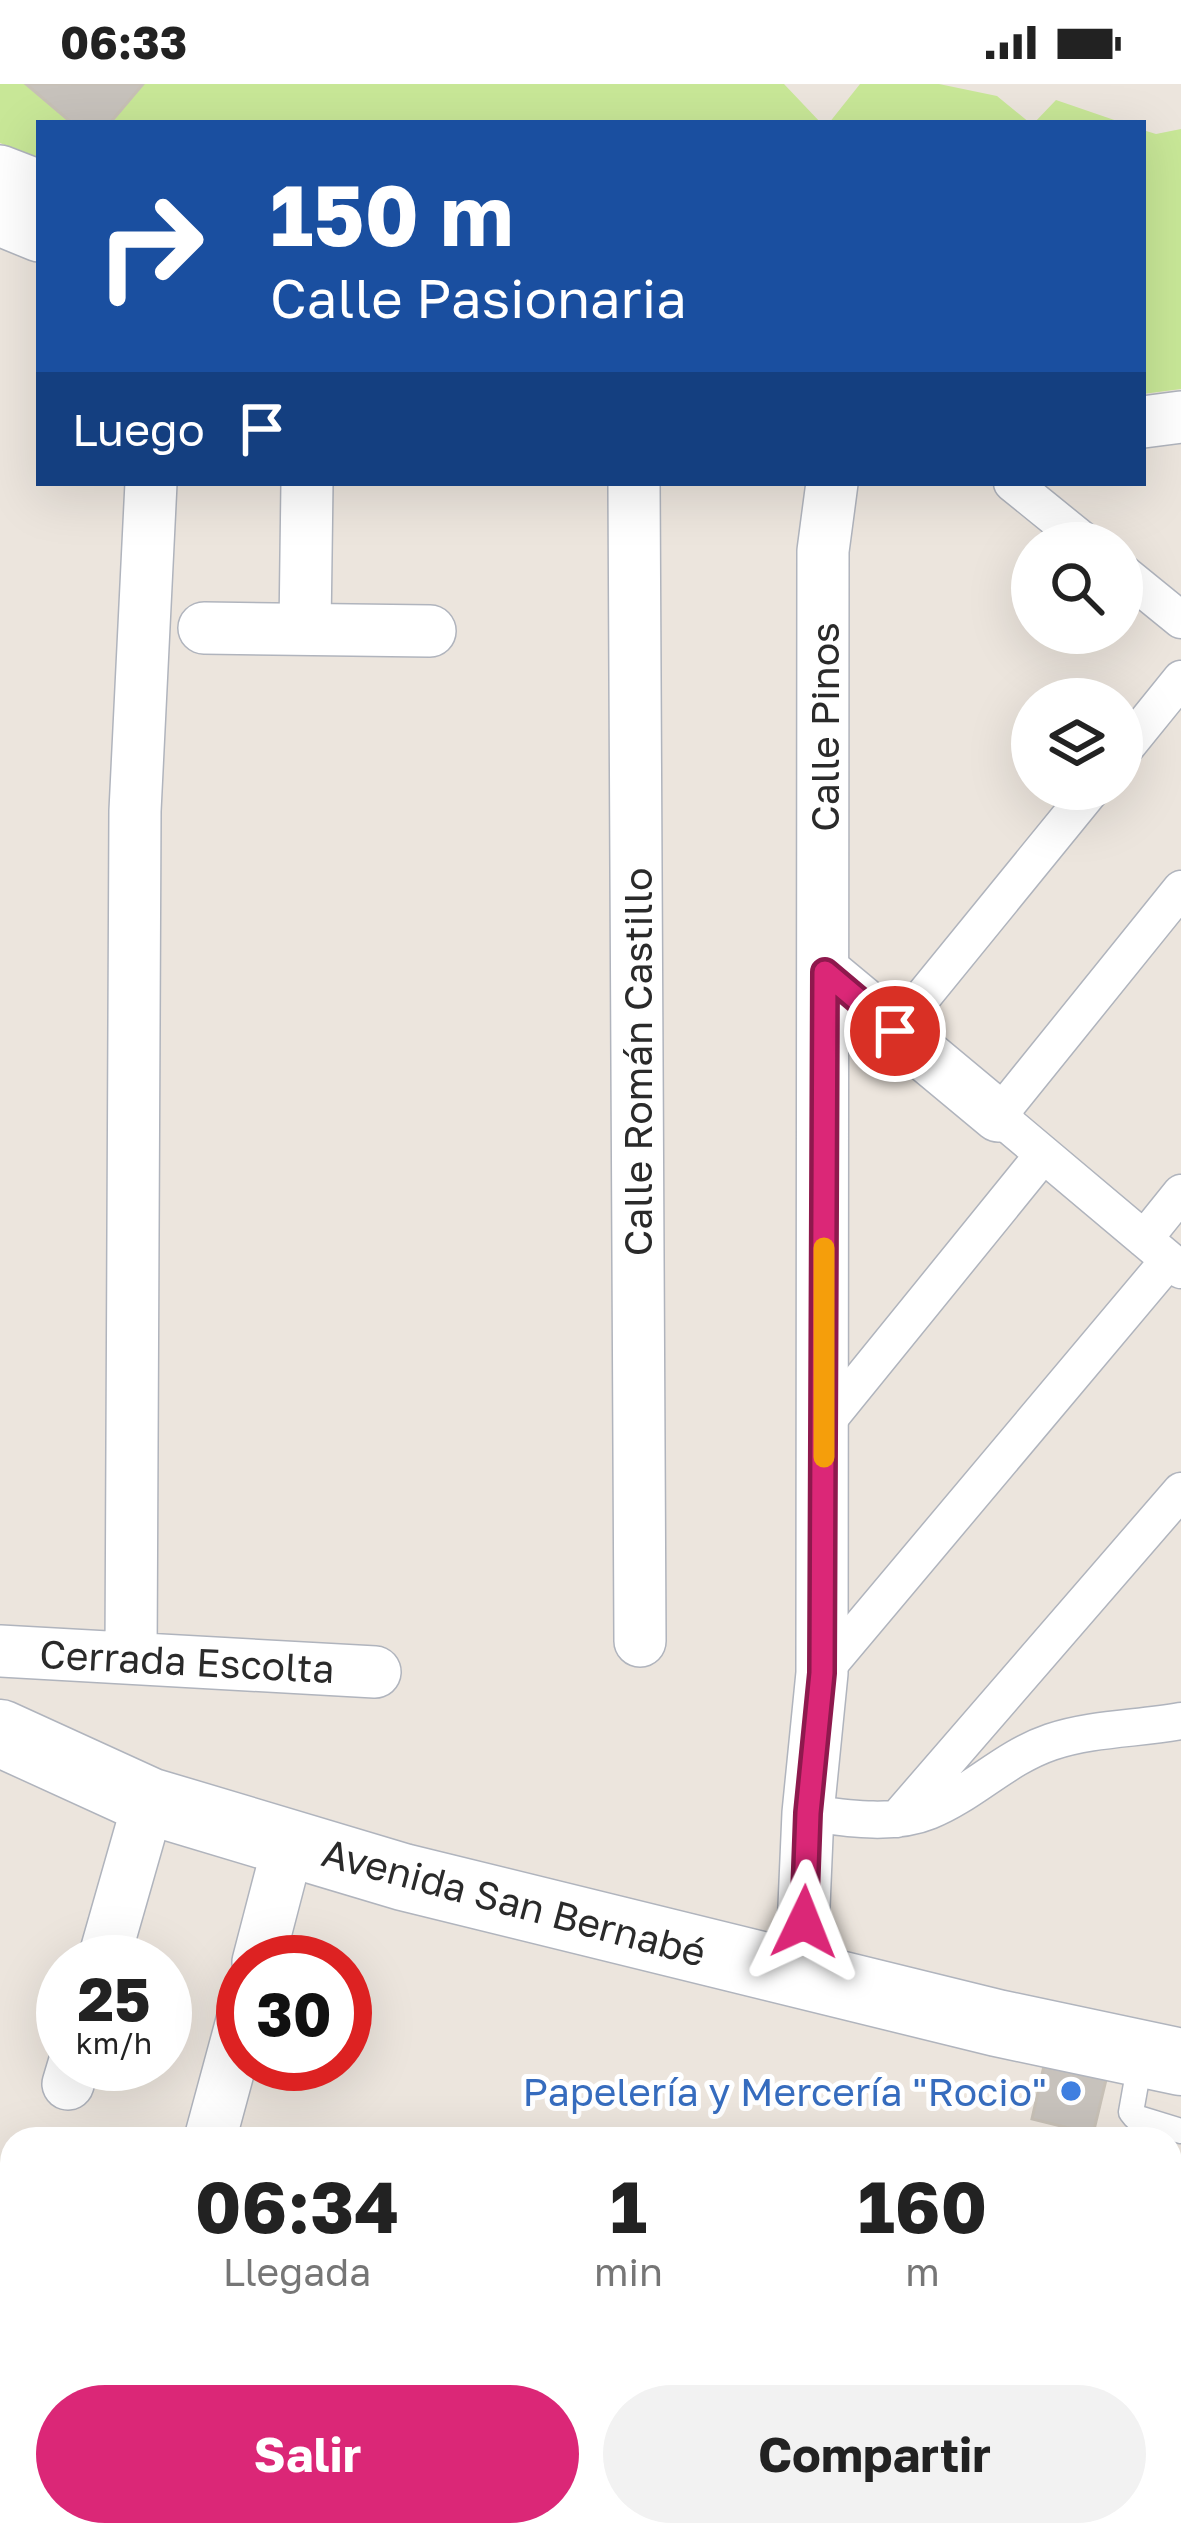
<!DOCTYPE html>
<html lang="es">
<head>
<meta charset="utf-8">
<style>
	:root { --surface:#fff; --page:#f2f2f2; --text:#222; --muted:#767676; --accent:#db2777 }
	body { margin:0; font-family:"Golos Text",sans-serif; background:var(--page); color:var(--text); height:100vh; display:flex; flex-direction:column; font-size:45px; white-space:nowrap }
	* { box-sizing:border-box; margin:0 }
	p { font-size:39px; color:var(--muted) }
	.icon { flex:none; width:66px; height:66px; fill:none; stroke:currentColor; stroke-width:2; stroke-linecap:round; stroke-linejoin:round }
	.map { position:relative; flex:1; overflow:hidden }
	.side { position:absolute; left:0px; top:2043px; width:1182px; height:420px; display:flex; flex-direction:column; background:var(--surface); border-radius:36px 36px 0 0; box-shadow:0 12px 48px #0002 }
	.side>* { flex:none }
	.guide { position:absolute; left:36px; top:36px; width:1110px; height:366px; border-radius:0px; box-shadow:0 12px 48px #0002; background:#1a4fa0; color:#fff; overflow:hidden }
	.tools { position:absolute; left:1011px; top:438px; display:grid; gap:24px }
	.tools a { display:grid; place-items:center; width:132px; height:132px; border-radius:50%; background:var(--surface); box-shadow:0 12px 48px #0002; font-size:60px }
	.speed { position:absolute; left:36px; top:1851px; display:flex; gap:24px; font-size:60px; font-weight:700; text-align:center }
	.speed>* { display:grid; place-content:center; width:156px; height:156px; border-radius:50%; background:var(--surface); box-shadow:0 12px 48px #0002; line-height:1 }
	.speed small { font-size:30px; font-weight:400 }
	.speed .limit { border:18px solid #d22; background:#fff; color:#111 }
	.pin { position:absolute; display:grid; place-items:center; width:102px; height:102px; color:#fff; margin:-51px; border:6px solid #fff; border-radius:50%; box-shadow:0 3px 12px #0007 }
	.me { position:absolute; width:132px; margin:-66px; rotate:2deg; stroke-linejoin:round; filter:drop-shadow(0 0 9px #0008) }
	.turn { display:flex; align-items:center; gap:42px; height:252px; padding:0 36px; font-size:54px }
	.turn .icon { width:156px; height:156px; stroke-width:2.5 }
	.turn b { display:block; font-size:84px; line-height:102px }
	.then { display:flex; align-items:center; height:114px; padding:0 36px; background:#0003; gap:24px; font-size:45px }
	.eta { display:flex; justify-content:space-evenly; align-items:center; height:204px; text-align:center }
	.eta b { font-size:72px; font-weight:700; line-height:84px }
	.primary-button { display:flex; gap:24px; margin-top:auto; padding:24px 36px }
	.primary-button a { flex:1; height:138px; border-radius:72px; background:var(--accent); color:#fff; font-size:48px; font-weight:700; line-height:138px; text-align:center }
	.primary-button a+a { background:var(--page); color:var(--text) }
	.status { display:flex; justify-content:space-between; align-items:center; height:84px; padding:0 60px; background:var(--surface); direction:ltr }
	.status svg { height:33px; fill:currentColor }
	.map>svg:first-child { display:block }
	.pitch { fill:#c8e797 }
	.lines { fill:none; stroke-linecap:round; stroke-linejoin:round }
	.stream { stroke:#73cfea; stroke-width:14 }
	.building { fill:#c7c2bc; stroke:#c7c0b6; stroke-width:3 }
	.service-casing { stroke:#b0b4bd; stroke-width:27 }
	.pedestrian-casing { stroke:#b0b4bd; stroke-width:39 }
	.minor-casing { stroke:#b0b4bd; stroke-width:54 }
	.secondary-casing { stroke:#b0b4bd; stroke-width:69 }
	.service { stroke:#fff; stroke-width:24 }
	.pedestrian { stroke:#fff; stroke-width:36 }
	.minor { stroke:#fff; stroke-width:51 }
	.secondary { stroke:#fff; stroke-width:66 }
	.route-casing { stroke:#8e194d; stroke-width:30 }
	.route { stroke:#db2777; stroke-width:21 }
	.slow { stroke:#f59e0b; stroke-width:21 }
	.shop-dot { fill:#3f7fe0; stroke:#fff; stroke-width:4.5 }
	.labels { text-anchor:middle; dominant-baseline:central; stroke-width:10; stroke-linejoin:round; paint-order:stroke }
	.street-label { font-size:39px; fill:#2a2a2a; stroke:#fff }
	.shop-label { font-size:39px; fill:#366cbe; stroke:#fff; text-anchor:end }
</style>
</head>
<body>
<div class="status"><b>06:33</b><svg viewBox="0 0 49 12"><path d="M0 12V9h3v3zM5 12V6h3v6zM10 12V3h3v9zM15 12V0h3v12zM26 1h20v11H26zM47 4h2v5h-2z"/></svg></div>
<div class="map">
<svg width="1181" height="2463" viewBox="0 0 1181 2463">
	<rect width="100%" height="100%" fill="#ece5dd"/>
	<path class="pitch" d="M0,0H784L821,39H39V75L0,59Z
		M860,0H939L997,12L1030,39H829Z
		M1056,16L1123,39H1034Z
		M1181,45V305L1143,310V46L1156,50Z"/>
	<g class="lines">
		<path class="stream" d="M0,2173L12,2175
			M1011,2451L1037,2463"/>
	</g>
	<path class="building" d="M26,0H143L110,39H72Z
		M1048,1964L1110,1979L1093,2050L1032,2035Z
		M1170,2069L1181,2072V2134L1174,2172L1170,2171Z
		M1170,2253L1181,2266V2430L1170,2427Z"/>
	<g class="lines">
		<g class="service-casing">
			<path id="service" d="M1141,1972L1131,2028L1135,2033L1181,2047"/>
		</g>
		<g class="pedestrian-casing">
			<path id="pedestrian" d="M1012,399L1086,459
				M1122,488L1181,536
				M1122,668L1181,595
				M1181,805L998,1032L1181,1186
				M895,947L1092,705
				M1144,1155L1181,1109
				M824,1341L1043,1071
				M822,1589L1169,1176
				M808,1729C845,1734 893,1742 929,1727C973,1709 1004,1674 1051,1658C1093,1644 1138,1645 1181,1637
				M897,1735L1181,1407"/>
		</g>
		<g class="minor-casing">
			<path id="minor" d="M0,87L39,102
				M0,136L39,152
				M1143,338L1181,333
				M634,399L640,1557
				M204,544L430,547
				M305,545L307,399
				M825,888L998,1032
				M0,1567L375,1588
				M131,1574L135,727L151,399
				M103,1878L149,1717
				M258,1878L289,1759
				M801,1891L808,1729L822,1589L823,467L832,399
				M68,2000L74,1980
				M210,2055L243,1933
				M472,2463L479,2451"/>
		</g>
		<g class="secondary-casing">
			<path id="secondary" d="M0,1649L149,1717L403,1793L997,1939L1181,1978"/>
		</g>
		<use href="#service" class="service"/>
		<use href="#pedestrian" class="pedestrian"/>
		<use href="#minor" class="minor"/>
		<use href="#secondary" class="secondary"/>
	</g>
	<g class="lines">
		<g class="route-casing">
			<path id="route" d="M804,1838L808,1729L822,1589L825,888L895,947"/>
		</g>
		<use href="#route" class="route"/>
		<path class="slow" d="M824,1373V1164"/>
	</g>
	<circle class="shop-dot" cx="1071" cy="2007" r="12"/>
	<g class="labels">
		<g class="street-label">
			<text transform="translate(824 643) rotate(-90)">Calle Pinos</text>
			<text transform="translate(637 978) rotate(-90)">Calle Román Castillo</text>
			<text transform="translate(187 1577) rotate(3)">Cerrada Escolta</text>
			<text transform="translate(514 1818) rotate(15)">Avenida San Bernabé</text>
		</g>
		<g class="shop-label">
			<text x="1047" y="2007">Papelería y Mercería "Rocio"</text>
		</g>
	</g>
</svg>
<div class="tools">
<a><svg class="icon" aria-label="search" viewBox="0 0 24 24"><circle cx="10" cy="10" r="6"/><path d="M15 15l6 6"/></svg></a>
<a><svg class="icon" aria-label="layers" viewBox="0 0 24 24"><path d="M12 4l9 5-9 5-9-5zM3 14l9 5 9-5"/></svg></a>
</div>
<div class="speed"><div>25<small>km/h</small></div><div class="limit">30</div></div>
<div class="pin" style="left:895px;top:947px;background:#d93025"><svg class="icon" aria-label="arrive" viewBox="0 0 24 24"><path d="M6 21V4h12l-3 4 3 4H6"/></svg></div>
<svg class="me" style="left:804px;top:1838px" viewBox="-20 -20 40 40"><path d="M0-17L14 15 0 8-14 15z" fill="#db2777" stroke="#fff" stroke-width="4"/></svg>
<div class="guide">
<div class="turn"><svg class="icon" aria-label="right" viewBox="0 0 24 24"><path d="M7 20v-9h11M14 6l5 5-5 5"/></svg><div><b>150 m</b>Calle Pasionaria</div></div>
<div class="then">Luego<svg class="icon" aria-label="arrive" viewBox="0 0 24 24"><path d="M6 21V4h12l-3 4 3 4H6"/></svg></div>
</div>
<section class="side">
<div class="eta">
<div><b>06:34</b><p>Llegada</p></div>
<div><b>1</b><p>min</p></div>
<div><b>160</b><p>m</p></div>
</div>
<div class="primary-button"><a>Salir</a><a>Compartir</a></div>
</section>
</div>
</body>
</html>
